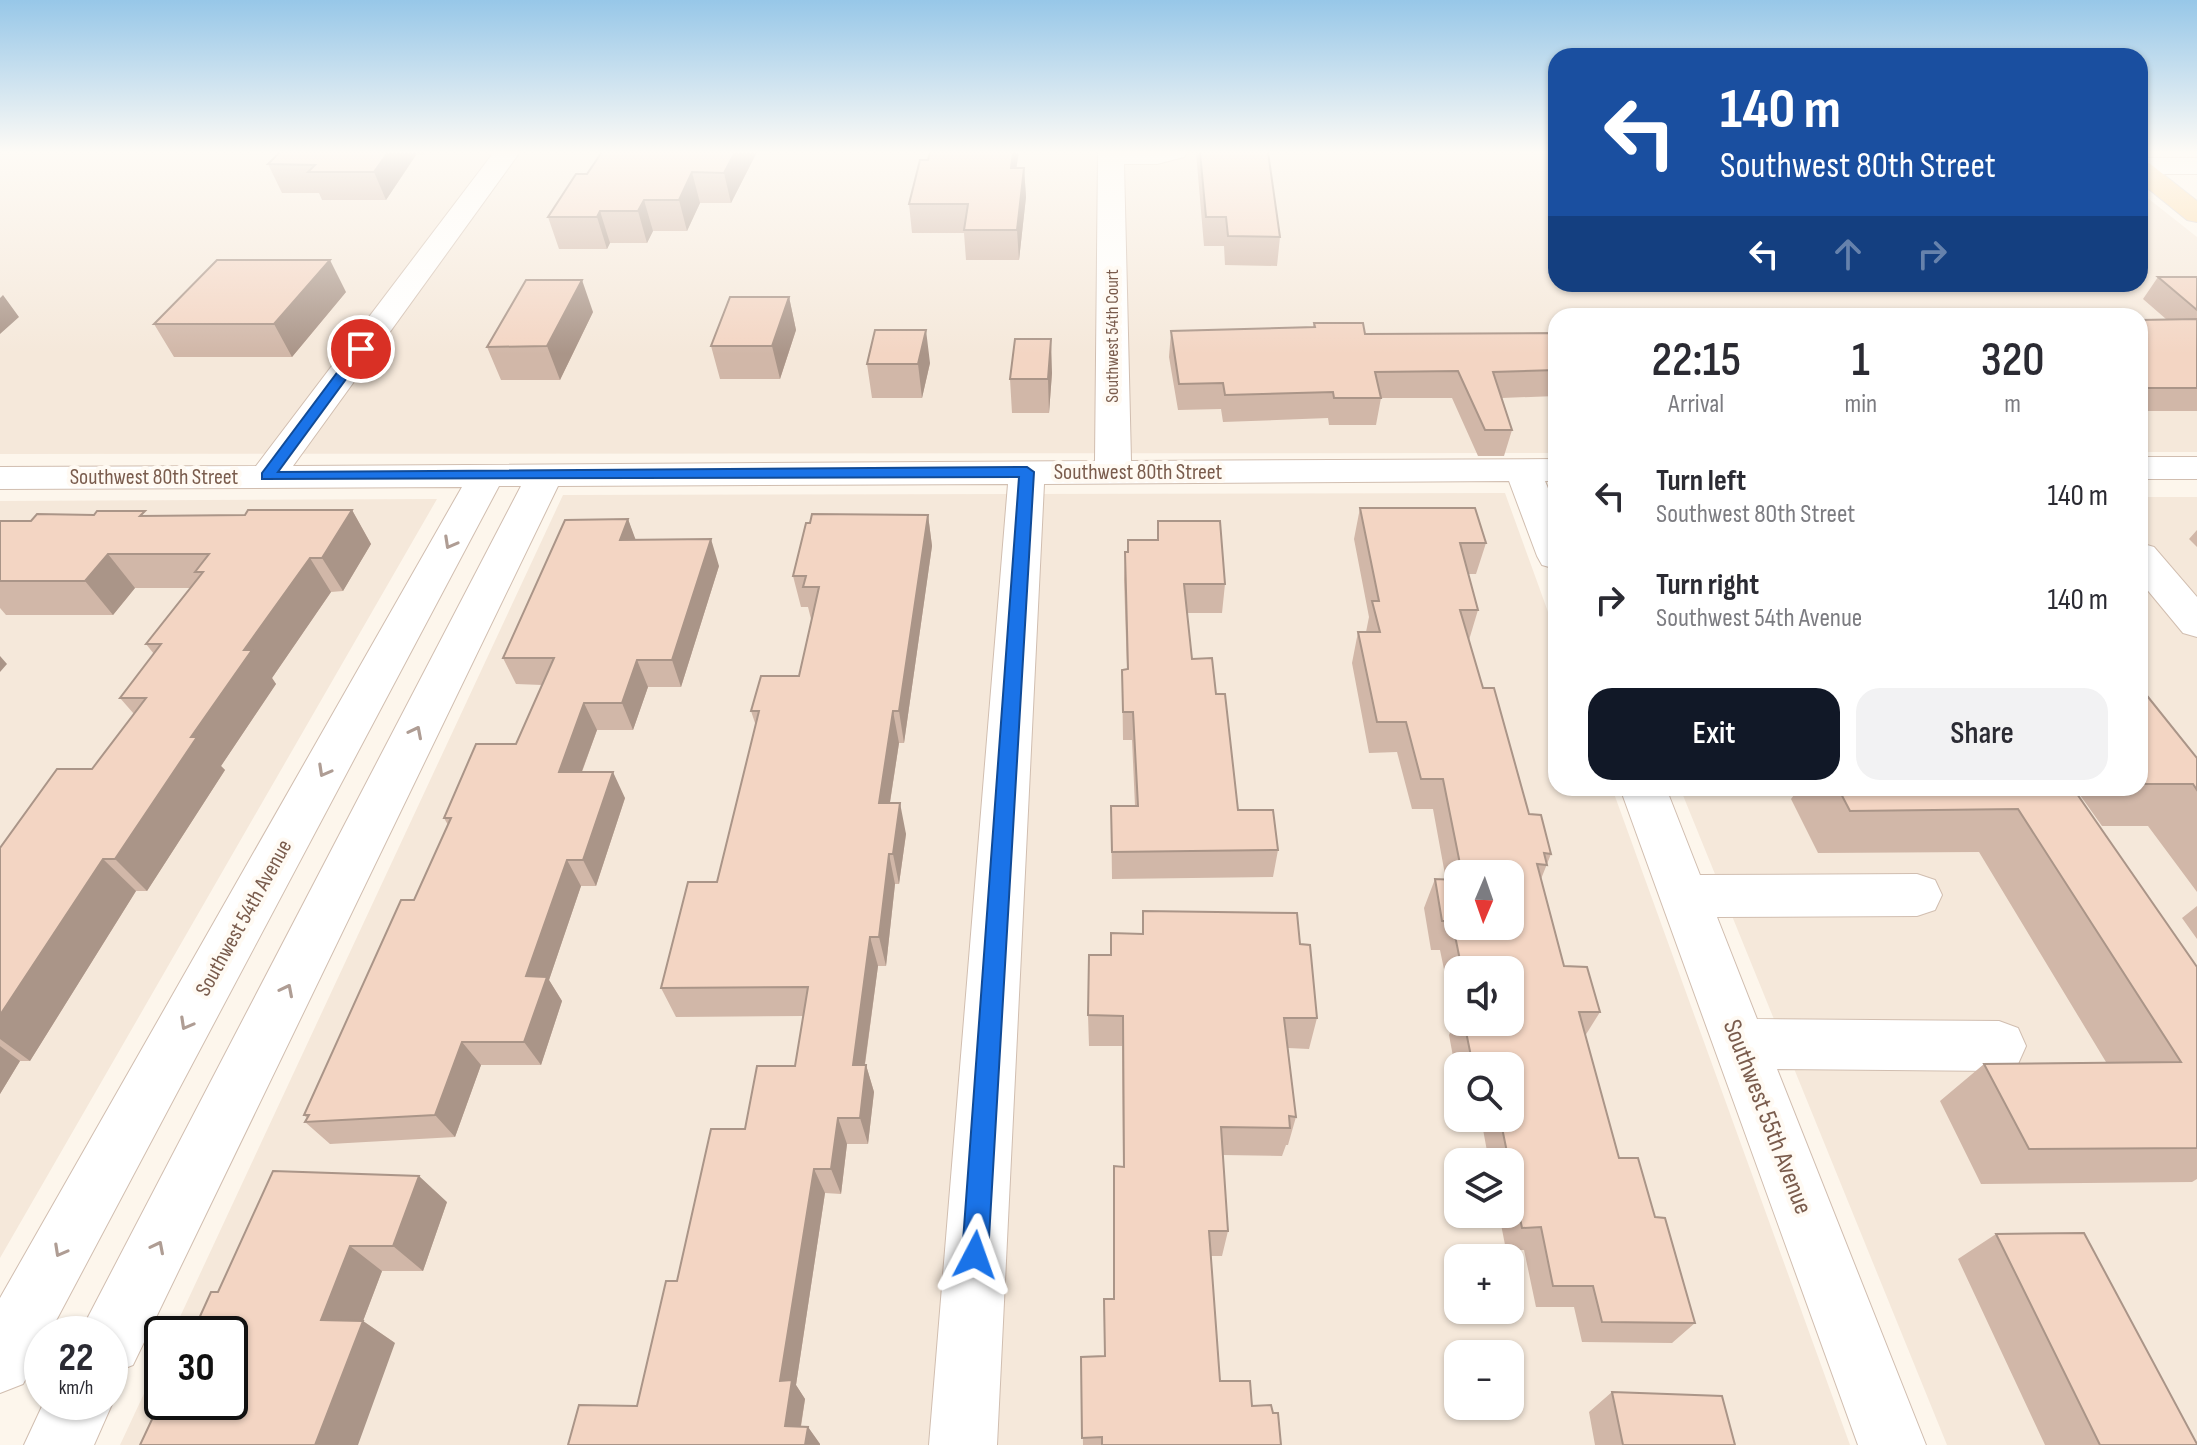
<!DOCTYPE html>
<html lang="en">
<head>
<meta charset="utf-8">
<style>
	:root { --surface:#fff; --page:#f2f2f3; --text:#2b2b33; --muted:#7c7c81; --accent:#111827 }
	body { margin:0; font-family:"Sofia Sans Condensed",sans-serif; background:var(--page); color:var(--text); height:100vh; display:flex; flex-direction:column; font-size:30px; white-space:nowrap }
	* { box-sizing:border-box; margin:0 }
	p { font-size:26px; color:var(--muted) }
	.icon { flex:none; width:44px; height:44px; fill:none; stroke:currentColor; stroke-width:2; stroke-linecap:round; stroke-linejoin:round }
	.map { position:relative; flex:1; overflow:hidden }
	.side { position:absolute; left:1548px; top:308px; width:600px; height:488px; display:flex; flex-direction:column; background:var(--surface); border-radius:24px; box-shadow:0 2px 6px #0004 }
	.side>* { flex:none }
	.banner { position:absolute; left:1548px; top:48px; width:600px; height:244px; border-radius:24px; box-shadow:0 2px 6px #0004; background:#1a4fa0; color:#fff; overflow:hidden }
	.needle { width:52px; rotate:182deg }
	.tools { position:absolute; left:1444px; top:860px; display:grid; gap:16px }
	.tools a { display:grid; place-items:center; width:80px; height:80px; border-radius:16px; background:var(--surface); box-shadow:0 2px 6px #0004; font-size:40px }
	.speed { position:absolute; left:24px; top:1316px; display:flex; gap:16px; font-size:40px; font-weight:700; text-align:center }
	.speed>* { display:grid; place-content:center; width:104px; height:104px; border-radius:50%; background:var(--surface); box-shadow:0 2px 6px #0004; line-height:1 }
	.speed small { font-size:20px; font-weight:400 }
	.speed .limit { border:4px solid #111; border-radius:12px; background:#fff; color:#111 }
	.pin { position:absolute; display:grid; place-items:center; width:68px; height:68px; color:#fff; margin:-34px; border:4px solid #fff; border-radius:50%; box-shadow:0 2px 8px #0007 }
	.me { position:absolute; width:88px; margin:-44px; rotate:4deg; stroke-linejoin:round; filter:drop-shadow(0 0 6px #0008) }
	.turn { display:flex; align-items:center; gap:28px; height:168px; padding:0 40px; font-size:36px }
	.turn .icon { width:104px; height:104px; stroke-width:2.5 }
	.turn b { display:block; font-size:56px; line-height:68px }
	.lanes { display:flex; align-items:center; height:76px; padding:0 40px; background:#0003; justify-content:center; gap:40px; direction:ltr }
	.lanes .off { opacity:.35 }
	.eta { display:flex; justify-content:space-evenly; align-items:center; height:136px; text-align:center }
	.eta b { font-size:48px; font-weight:600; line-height:56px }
	.action { display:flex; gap:16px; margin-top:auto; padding:16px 40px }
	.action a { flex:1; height:92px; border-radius:24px; background:var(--accent); color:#fff; font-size:32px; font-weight:600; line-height:92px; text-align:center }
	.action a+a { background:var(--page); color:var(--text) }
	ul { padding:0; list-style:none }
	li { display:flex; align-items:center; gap:24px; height:104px; padding:0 40px }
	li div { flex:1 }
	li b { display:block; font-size:30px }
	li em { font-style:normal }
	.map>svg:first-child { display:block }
	.residential { fill:#f5e8da; fill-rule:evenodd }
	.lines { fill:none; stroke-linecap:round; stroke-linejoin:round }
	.minor-casing { stroke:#d1beb0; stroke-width:2 }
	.major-casing { stroke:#dad1cd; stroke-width:2 }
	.minor { fill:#fff; fill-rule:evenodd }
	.major { fill:#fbd9a5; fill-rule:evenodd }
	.wall { fill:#d1b7a8; fill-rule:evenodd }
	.shaded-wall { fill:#aa9588 }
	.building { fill:#f3d5c3; stroke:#aa9588; stroke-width:2 }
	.oneway { stroke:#af9d94 }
	.route { fill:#1a73e8; stroke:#114b97; stroke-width:2 }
	.labels { text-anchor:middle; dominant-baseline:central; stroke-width:8; stroke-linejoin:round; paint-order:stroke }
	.far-street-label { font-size:18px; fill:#7a5c4d; stroke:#fffaf3 }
	.street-label { font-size:22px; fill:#7a5c4d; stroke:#fffaf3 }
	.near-street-label { font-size:26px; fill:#7a5c4d; stroke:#fffaf3 }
</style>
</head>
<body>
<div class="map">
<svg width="2197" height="1445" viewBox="0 0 2197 1445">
	<rect width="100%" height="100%" fill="#fdf6ec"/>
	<path class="residential" d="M0,152H1556V284H2140V192L2197,237V452H2140V316H1556V453L0,454Z
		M1505,493L1556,634V788H1612L1850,1445H120L162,1355V1402H230V1334H172L563,495ZM1458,874H1510V926H1458ZM1458,970H1510V1022H1458ZM1458,1066H1510V1118H1458ZM1458,1162H1510V1214H1458ZM1458,1258H1510V1310H1458ZM1458,1354H1510V1406H1458Z
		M2140,497H2197V1445H1947L1680,788H2140Z
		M437,499L0,1258V501Z"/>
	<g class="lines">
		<g class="minor-casing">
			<path id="minor" d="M494,152H520L293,466L1095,461L1098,152H1188L1184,157L1157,164H1124L1131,461L1556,459V481H1545L1556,508V569L1542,565L1537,556L1509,481L1044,484L997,1445H929L1008,484L558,486L133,1365L110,1374V1334H81L87,1319L521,486H499L49,1334H42V1348L23,1384L0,1393V1298L462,487L0,489V467L256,466Z
				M2140,158H2197V174H2140Z
				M2140,457H2197V479H2140Z
				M2140,543L2154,547L2197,597V637L2183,633L2140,581Z
				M1620,788H1666L1700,875L1917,874L1935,880L1942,895L1935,910L1917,916L1717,917L1757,1019L1999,1021L2018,1028L2026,1046L2018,1064L1999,1071L1777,1069L1926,1445H1858Z
				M110,1395L113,1402L94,1445H24L44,1402H110Z"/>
		</g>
		<g class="major-casing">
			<path id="major" d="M2140,161L2149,163L2197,201V222L2187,220L2140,182Z"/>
		</g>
		<use href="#minor" class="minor"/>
		<use href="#major" class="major"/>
	</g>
	<path class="wall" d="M280,152H424L423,155H416L386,200H322L319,193H282L268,164Z
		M757,152L731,203H700L687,231H653L647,243H610L607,249H559L548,217L587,174Z
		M1196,152H1268L1280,237L1277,266L1225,265L1224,246H1204Z
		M1016,168H1024L1026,197L1019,260H966L964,233H912L909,204Z
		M2158,277H2197V411H2140V320L2166,319L2143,299Z
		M346,292L292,357H174L154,324Z
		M789,297L796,330L780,379H720L711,346Z
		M593,312L560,380H501L487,347Z
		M1314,323L1365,334L1556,333V396L1502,398L1512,430L1504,456H1478L1452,398H1381L1376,425H1329L1328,418L1223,422L1221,409L1178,410L1169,357L1171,331L1313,327Z
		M930,363L922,398H872L867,364Z
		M1052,373L1049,413H1012L1010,379Z
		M1360,508L1486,543L1476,574H1468L1478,610L1469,640L1483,688L1529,814L1551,854L1541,879L1564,966L1600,1012L1585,1036L1619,1158L1655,1217L1695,1323L1672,1343L1582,1342L1574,1307H1536L1524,1250H1506L1499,1214H1510V1162H1489L1482,1124H1466L1465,1118H1510V1066H1458V1083L1449,1035L1455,1022L1440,950H1431L1424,908L1435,879L1446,880L1433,809H1412L1397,752L1369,753L1352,663L1358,632H1366L1369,617L1354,539ZM1458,874H1510L1458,926ZM1458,970H1510V1022H1458Z
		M352,510L371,544L343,591L331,592L272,678L276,684L221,766L225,770L147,891H136L30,1061H20L0,1094V848L92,769L134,714L120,698L154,654L146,644L191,588H135L113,615H6L0,608V521H31L149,516L245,515Z
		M928,515L932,546L904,743H899L890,803L906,834L899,884H895L886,966H878L865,1065H866L874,1092L868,1144H847L841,1194L825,1193L796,1385L805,1399L801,1427H808L820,1444L637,1406L677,1281L745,1129L795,1066L803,1016L676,1017L661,988L717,882L756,726L751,711L799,676L812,619H811L808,607H801L793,576Z
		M628,519L635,540L719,566L681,687H648L633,730H597L582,772L625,798L596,886H581L549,980L562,1001L541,1065H481L455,1137L330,1144L305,1122L307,1118L304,1115L414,900L448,825L444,818L516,744L542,685L516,684L503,658Z
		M1158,521L1225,584L1222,613H1187L1192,659L1216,694L1238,810L1278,850L1273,877L1112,879L1111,806H1135L1132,740H1123L1122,670L1127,669L1124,580L1125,552H1128L1157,540Z
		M2197,530V547L2189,539Z
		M2140,687L2197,758V892L2148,826H2102L2075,788H2140Z
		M1799,788H2017L2021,794L2197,967V1179L2192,1182L1981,1184L1940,1101L1984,1064L2106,1062L1979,852L1818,853L1791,799Z
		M2197,906V939L2182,918Z
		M1143,911L1300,944L1317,1018L1309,1049L1288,1048L1296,1117L1288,1145H1286L1282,1156L1223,1155L1228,1231L1222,1256H1211L1220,1381L1252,1406L1281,1445H1083L1081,1357L1105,1356L1104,1299H1113L1114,1166L1123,1167L1122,1046H1089L1088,1015L1142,934Z
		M447,1202L423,1271H382L363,1321L395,1343L218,1292Z
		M1996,1234L2197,1445H2045L1958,1259Z
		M1612,1392L1735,1445H1595L1589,1412Z"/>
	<path class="shaded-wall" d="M388,152H414L416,155L386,200L374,172Z
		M735,152H757L731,203L724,173Z
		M1013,152H1019L1012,196L1011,168Z
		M1024,168L1026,197L1019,260L1017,230Z
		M692,172L700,203L687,231L679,200Z
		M644,200L653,231L647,243L638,211Z
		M600,211L610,243L607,249L597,217Z
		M330,260L346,292L292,357L274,324Z
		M582,280L593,312L560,380L547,346Z
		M3,295L19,317L0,334V298Z
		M789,297L796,330L780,379L772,346Z
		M926,330L930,363L922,398L918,364Z
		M1051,339L1052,373L1049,413L1048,379Z
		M352,510L371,544L343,591L322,558Z
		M928,515L932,546L904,743L899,711Z
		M628,519L638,546L620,540Z
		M711,539L719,566L681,687L672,660Z
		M108,554L135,588L113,615L85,581Z
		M310,558L331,592L272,678L276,684L221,766L225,770L147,891L115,859L244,650Z
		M0,656L7,664L0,672Z
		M637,660L648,687L633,730L622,703Z
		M584,703L597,730L572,798L559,772Z
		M893,711L899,743L885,834L879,803Z
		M613,772L625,798L596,886L583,860Z
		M900,803L906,834L899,884L893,854Z
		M889,854L895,884L886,966L879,937Z
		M103,859L136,891L30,1061L0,1039V1015Z
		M567,860L581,886L549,980L562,1001L541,1065L524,1042L526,976Z
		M870,937L878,966L861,1092L853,1065Z
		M462,1042L481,1065L455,1137L435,1115Z
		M0,1046L20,1061L0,1094Z
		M866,1065L874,1092L868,1144L860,1118Z
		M838,1118L847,1144L841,1194L831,1169Z
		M814,1169L825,1193L796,1385L805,1399L798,1443L785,1426L780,1381Z
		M419,1176L447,1202L423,1271L393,1246Z
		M350,1246L382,1271L363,1321L395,1343L358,1445H315L321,1320Z
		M808,1427L820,1444V1445H805Z"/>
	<path class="building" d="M280,152H388L374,172H308L315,165L268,164Z
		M602,152H735L724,173L692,172L679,200H644L638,211H600L597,217H548L576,174H587Z
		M930,152H1013L1011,168H1024L1017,230H964L968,204H909L920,160H928Z
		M1200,152H1268L1280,237L1228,236L1226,217H1206Z
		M217,260H330L274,324H154Z
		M2158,277H2197V310Z
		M526,280H582L547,346L487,347Z
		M730,297H789L772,346H711Z
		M2197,319V388H2142L2140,386V320Z
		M1314,323H1363L1365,334L1556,333V370L1493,372L1512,430H1485L1458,371L1375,372L1381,398H1334L1333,392L1225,395L1223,383L1179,384L1171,331L1315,327Z
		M875,330H926L918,364H867Z
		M1015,339H1051L1048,379H1010Z
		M1360,508H1475L1486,543H1460L1478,610H1460L1483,688H1494L1529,814L1541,815L1551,854L1544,853L1547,865L1537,864L1564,966L1587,967L1600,1012H1579L1619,1158H1638L1655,1217L1665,1218L1695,1323L1602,1322L1593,1286H1553L1541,1227L1522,1228L1510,1169V1162H1509L1500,1118H1510V1066H1473L1464,1022H1510V970H1462L1452,921H1442L1435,879L1458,880V926H1510V874H1462L1443,779H1421L1406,722H1377L1358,632H1380L1372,601H1379Z
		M248,510H352L322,558H310L244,650H252L191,737H197L115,859H103L0,1015V848L57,769H92L146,698H120L161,644H146L203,572H195L209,554H108L85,581H0V521H31L37,514L94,515L97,511H145L140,516L245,515Z
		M812,514L928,515L899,711H893L879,803H900L893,854H889L879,937H870L853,1065H866L860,1118H838L831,1169H814L780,1381L792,1380L785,1426L808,1427L805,1445H568L579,1405L637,1406L666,1281H677L711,1129H745L757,1066H795L808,987L661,988L688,882H717L759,711H751L761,676H799L819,587H803L806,576H793L806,523H810Z
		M628,519L620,540L711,539L672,660H637L622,703H584L559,772H613L583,860H567L526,976L547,977L524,1042H462L435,1115L305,1122L309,1115H304L401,900H414L451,818H444L476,744H516L554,658H503L565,520Z
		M1158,521H1220L1225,584H1184L1192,659L1212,658L1216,694H1225L1238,810H1273L1278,850L1112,852L1111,806H1138L1133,712H1123L1122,670L1128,669L1125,552H1128V540H1158Z
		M2140,687L2197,758V790L2193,784H2144L2140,780Z
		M1838,788H2017L2021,794H2077L2197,967V1148L2029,1149L1984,1064L2181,1062L2018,809L1850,811Z
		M1143,911L1297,913L1300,944L1310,945L1317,1018H1284L1296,1117L1289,1116L1290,1128L1221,1127L1228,1231H1209L1220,1381H1250L1252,1406L1271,1405L1273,1413H1278L1281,1445H1102V1437L1082,1438L1081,1357L1105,1356L1104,1299H1114V1166L1124,1167L1123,1016L1088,1015L1089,955H1111V933L1143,934Z
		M273,1171L419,1176L393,1246H350L321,1320L363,1321L315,1445H140L162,1398V1402H230V1334H192L211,1292H218Z
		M2084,1233L2197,1444V1445H2100L1996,1234Z
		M1612,1392L1722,1396L1735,1445H1623Z"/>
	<defs><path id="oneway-chevron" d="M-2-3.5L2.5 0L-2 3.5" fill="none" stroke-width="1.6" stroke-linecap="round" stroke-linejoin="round" transform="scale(2)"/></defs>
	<g class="oneway">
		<use href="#oneway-chevron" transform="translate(450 543) rotate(119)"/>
		<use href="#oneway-chevron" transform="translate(416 732) rotate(-63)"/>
		<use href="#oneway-chevron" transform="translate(324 771) rotate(119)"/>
		<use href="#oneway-chevron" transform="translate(287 990) rotate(-63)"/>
		<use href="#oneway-chevron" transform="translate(186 1024) rotate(119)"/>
		<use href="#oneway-chevron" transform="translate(158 1247) rotate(-63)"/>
		<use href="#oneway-chevron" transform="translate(60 1251) rotate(119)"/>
	</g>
	<linearGradient id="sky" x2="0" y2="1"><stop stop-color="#97c7e8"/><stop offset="0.43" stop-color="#fefbf6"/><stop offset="1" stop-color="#fefbf6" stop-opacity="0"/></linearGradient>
	<rect width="2197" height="354" fill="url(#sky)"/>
	<path class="route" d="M361,345L368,349L278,472L1027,467L1034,472L988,1255L984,1264L975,1268L966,1264L962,1255L1019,477L262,479V473L357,346Z"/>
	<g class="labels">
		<g class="far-street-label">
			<text transform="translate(1112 336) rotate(-90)">Southwest 54th Court</text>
		</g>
		<g class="street-label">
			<text x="1138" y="472">Southwest 80th Street</text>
			<text x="154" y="477">Southwest 80th Street</text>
			<text transform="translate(244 918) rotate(-61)">Southwest 54th Avenue</text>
		</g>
		<g class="near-street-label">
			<text transform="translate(1767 1117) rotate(69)">Southwest 55th Avenue</text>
		</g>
	</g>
</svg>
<div class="tools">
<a><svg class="needle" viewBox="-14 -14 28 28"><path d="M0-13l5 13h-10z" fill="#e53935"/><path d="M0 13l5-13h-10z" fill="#7c7c81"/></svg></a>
<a><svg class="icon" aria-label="sound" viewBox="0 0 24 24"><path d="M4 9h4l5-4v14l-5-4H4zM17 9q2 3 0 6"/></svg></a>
<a><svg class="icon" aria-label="search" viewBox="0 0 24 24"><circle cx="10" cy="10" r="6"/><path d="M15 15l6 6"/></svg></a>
<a><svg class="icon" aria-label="layers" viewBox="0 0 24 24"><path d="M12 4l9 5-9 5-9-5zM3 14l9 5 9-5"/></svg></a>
<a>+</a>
<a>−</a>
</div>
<div class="speed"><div>22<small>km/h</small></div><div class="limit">30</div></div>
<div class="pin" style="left:361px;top:349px;background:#d93025"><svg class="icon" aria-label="arrive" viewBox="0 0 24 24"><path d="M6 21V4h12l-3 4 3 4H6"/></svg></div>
<svg class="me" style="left:975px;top:1255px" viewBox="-20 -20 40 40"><path d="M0-17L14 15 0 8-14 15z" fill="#1a73e8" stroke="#fff" stroke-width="4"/></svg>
<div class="banner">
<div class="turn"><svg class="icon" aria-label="left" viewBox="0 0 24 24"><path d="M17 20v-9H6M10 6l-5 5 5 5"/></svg><div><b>140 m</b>Southwest 80th Street</div></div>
<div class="lanes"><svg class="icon" aria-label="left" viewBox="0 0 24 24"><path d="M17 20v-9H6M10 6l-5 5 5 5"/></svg><svg class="icon off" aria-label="ahead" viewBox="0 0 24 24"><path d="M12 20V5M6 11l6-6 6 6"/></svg><svg class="icon off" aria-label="right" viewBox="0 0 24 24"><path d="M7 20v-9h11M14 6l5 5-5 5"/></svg></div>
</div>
<section class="side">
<div class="eta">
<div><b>22:15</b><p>Arrival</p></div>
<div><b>1</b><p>min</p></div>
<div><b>320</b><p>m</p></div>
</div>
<ul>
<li><svg class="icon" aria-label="left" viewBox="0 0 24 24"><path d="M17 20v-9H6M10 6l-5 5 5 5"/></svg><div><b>Turn left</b><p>Southwest 80th Street</p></div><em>140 m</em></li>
<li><svg class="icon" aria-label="right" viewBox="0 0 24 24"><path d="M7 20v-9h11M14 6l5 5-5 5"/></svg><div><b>Turn right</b><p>Southwest 54th Avenue</p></div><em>140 m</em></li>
</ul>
<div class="action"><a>Exit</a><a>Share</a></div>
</section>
</div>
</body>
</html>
